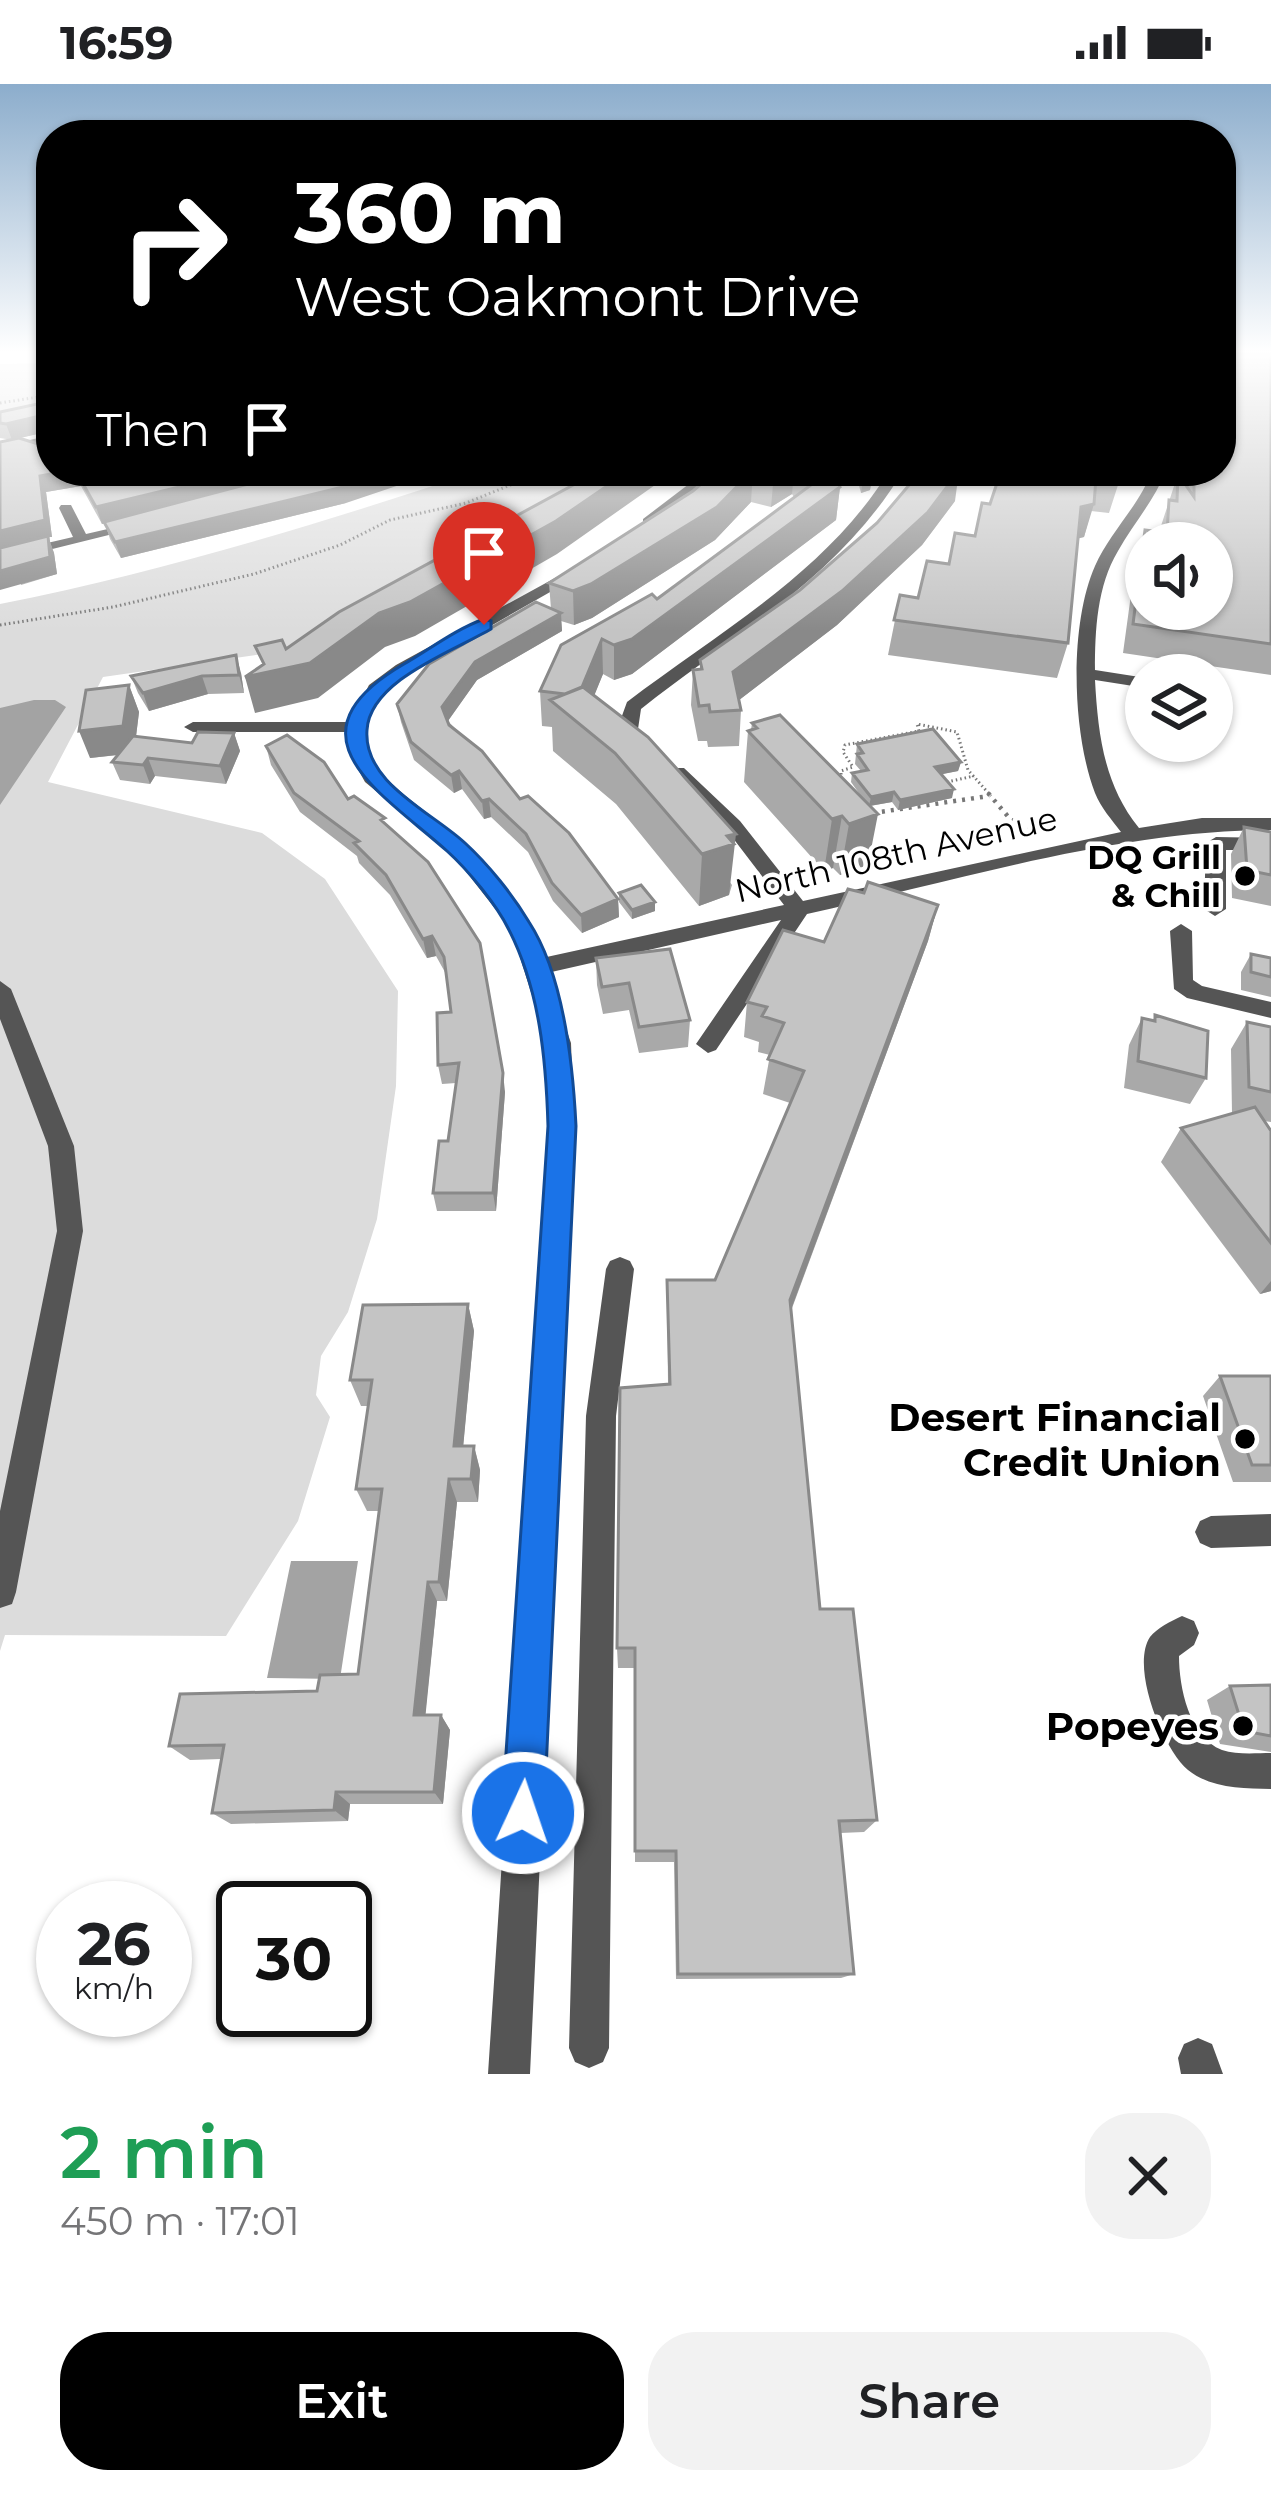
<!DOCTYPE html>
<html lang="en">
<head>
<meta charset="utf-8">
<style>
	:root { --surface:#fff; --page:#f2f2f2; --text:#202124; --muted:#757577; --accent:#000 }
	body { margin:0; font-family:Montserrat,sans-serif; background:var(--page); color:var(--text); height:100vh; display:flex; flex-direction:column; font-size:45px; white-space:nowrap }
	* { box-sizing:border-box; margin:0 }
	p { font-size:39px; color:var(--muted) }
	.icon { flex:none; width:66px; height:66px; fill:none; stroke:currentColor; stroke-width:2; stroke-linecap:round; stroke-linejoin:round }
	.map { position:relative; height:1990px; overflow:hidden }
	.side { display:flex; flex-direction:column; background:var(--surface); flex:1 }
	.side>* { flex:none }
	.banner { position:absolute; left:36px; top:36px; width:1200px; height:366px; border-radius:48px; box-shadow:0 3px 9px #0004; background:#000; color:#fff; overflow:hidden }
	.fabs { position:absolute; left:1125px; top:438px; display:grid; gap:24px }
	.fabs a { display:grid; place-items:center; width:108px; height:108px; border-radius:50%; background:var(--surface); box-shadow:0 3px 9px #0004; font-size:60px }
	.speed { position:absolute; left:36px; top:1797px; display:flex; gap:24px; font-size:60px; font-weight:700; text-align:center }
	.speed>* { display:grid; place-content:center; width:156px; height:156px; border-radius:50%; background:var(--surface); box-shadow:0 3px 9px #0004; line-height:1 }
	.speed small { font-size:30px; font-weight:400 }
	.speed .limit { border:6px solid #111; border-radius:18px; background:#fff; color:#111 }
	.pin { position:absolute; display:grid; place-items:center; width:102px; height:102px; color:#fff; margin:-123px -51px; border-radius:50% 50% 50% 0; rotate:-45deg; box-shadow:0 0 12px #0007 }
	.pin .icon { rotate:45deg }
	.me { position:absolute; width:132px; margin:-66px; rotate:3deg; stroke-linejoin:round; filter:drop-shadow(0 0 9px #0008) }
	.turn { display:flex; align-items:center; gap:42px; height:252px; padding:0 60px; font-size:54px }
	.turn .icon { width:156px; height:156px; stroke-width:2.5 }
	.turn b { display:block; font-size:84px; line-height:102px }
	.then { display:flex; align-items:center; height:114px; padding:0 60px; background:#0003; gap:24px; font-size:45px }
	.round { display:grid; place-items:center; flex:none; width:126px; height:126px; border-radius:48px; background:var(--page) }
	.summary { display:flex; align-items:center; justify-content:space-between; height:204px; padding:0 60px }
	h1 { font-size:72px; font-weight:600; line-height:90px; color:#1e9e55 }
	.button { display:flex; gap:24px; margin-top:auto; padding:24px 60px }
	.button a { flex:1; height:138px; border-radius:48px; background:var(--accent); color:#fff; font-size:48px; font-weight:600; line-height:138px; text-align:center }
	.button a+a { background:var(--page); color:var(--text) }
	.status { display:flex; justify-content:space-between; align-items:center; height:84px; padding:0 60px; background:var(--surface); direction:ltr }
	.status svg { height:33px; fill:currentColor }
	.map>svg:first-child { display:block }
	.green { fill:#dcdcdc }
	.water { fill:#a3a3a3 }
	.lines { fill:none; stroke-linecap:round; stroke-linejoin:round }
	.path-far1 { stroke:#777; stroke-width:3; stroke-dasharray:1.5 3; stroke-linecap:butt }
	.path { stroke:#777; stroke-width:4.5; stroke-dasharray:3 6; stroke-linecap:butt }
	.minor { fill:#555; fill-rule:evenodd }
	.wall { fill:#a9a9a9 }
	.shaded-wall { fill:#898989 }
	.building { fill:#c4c4c4; stroke:#898989; stroke-width:3; fill-rule:evenodd }
	.route { fill:#1a73e8; stroke:#114b97; stroke-width:3 }
	.poi-dot { fill:#000; stroke:#fff; stroke-width:4.5 }
	.labels { text-anchor:middle; dominant-baseline:central; stroke-width:9; stroke-linejoin:round; paint-order:stroke }
	.street-label { font-size:33px; fill:#000; stroke:#fff }
	.poi-label { font-size:33px; font-weight:bold; fill:#000; stroke:#fff; text-anchor:end }
	.near-poi-label { font-size:39px; font-weight:bold; fill:#000; stroke:#fff; text-anchor:end }
</style>
</head>
<body>
<div class="status"><b>16:59</b><svg viewBox="0 0 49 12"><path d="M0 12V9h3v3zM5 12V6h3v6zM10 12V3h3v9zM15 12V0h3v12zM26 1h20v11H26zM47 4h2v5h-2z"/></svg></div>
<div class="map">
<svg width="1271" height="1990" viewBox="0 0 1271 1990">
	<rect width="100%" height="100%" fill="#fff"/>
	<path class="green" d="M51,279V325L0,334V280Z
		M478,387H611L290,566L103,593L48,698L262,749L325,795L398,907L396,1002L377,1135L348,1228L321,1272L316,1311L330,1333L298,1437L226,1552L5,1551L0,1567V520C162,488 322,439 478,387Z"/>
	<path class="water" d="M34,616H55L66,623L0,721V624Z
		M291,1477H358L340,1595L267,1594Z"/>
	<g class="lines">
		<path class="path-far1" d="M0,319L51,311
			M0,541L113,523L254,490L340,461L390,436L466,419L545,387
			M841,695V687L853,683L843,668L845,661L919,647L917,640L957,648L968,686L991,712
			M947,698L974,692"/>
		<path class="path" d="M988,709L1011,736L1048,749
			M873,729L989,712"/>
		<path class="minor" d="M51,351V359L0,371V363Z
			M706,387H721L653,441H643V435Z
			M889,387H903C840,492 735,551 641,625L638,645L654,663L645,668L629,658L619,640L627,618C720,547 826,489 889,387Z
			M1152,387H1166C1154,417 1133,440 1118,467C1097,502 1095,546 1095,586L1146,594V604L1095,596C1098,650 1104,701 1139,744L1202,734H1271V746C1120,746 955,797 807,830L716,966L708,969L696,960L781,836L547,889L571,959L574,1042L530,1990H488L550,1042L547,959L511,845L453,771L365,698L351,673L348,648H193L184,643L193,638H350L369,601L396,581L575,483L580,485V491L408,589C305,665 410,708 465,760C498,791 528,832 542,874L784,821L726,745L670,692V684H684L740,737L803,817L1121,748C1112,736 1101,724 1095,709C1072,649 1069,541 1095,482C1110,448 1139,422 1152,387Z
			M61,421H71L86,450L138,438L145,442L0,478V470L73,453L59,424Z
			M1216,753L1271,754V766H1226V825L1215,832L1204,825L1206,759Z
			M1181,840L1192,847L1193,896L1202,902L1271,918V934L1187,914L1174,905L1170,847Z
			M0,897L11,905L74,1062L83,1147L16,1508L12,1520L0,1524V1427L57,1147L48,1062L0,935Z
			M620,1173L630,1177L634,1185L616,1332L609,1964L603,1978L589,1984L575,1978L569,1964L586,1332L606,1185L610,1177Z
			M1271,1430V1462L1211,1464L1200,1459L1195,1448L1200,1437L1211,1432Z
			M1182,1532L1194,1537L1199,1549L1194,1561L1179,1572C1179,1603 1189,1653 1222,1666C1237,1671 1256,1669 1271,1669V1705C1242,1704 1212,1705 1188,1686C1163,1665 1130,1583 1150,1553C1157,1544 1171,1537 1182,1532Z
			M1198,1954L1212,1960L1223,1990H1181L1178,1974L1184,1960Z"/>
	</g>
	<path class="wall" d="M1271,269V591L1123,569L1136,474L1145,446L1159,448L1178,390L1185,401L1186,387H1221Z
		M51,317V350L50,347L19,354L148,396L346,419L121,474L110,455L105,439L102,440L81,402L46,408L52,453H48L54,469L57,490L21,501L12,356L0,354V328Z
		M716,387H832L840,403L836,436L632,590L614,596L603,590L594,611L732,801L729,811L699,822L616,720L553,667L552,643L542,642L540,607L561,561L657,515L794,413L792,410L771,423L751,418L715,456L592,534L574,541L561,537L562,547L477,596L448,637L520,715L618,815L619,833L582,849L553,817L528,768L491,733L484,735L462,705L454,709L414,676L401,638L397,620L551,525L549,499L693,407Z
		M855,387H873L870,406L861,409Z
		M999,387H1129L1125,400L1118,401L1109,429L1091,427L1084,453L1078,454L1068,559L1057,594L888,571L900,511L918,514L975,452L996,404Z
		M955,417L922,461L837,541L739,616L741,626L739,662L708,663L707,657H698L691,621L693,586L700,585V576L800,506L877,439Z
		M241,589L244,609L208,610L149,627L138,609L131,592Z
		M129,601L139,628L136,652L192,659L234,649L240,667L226,700L155,692L150,700L120,696L112,678L118,671L90,674Z
		M752,639L863,715L851,698L852,689L861,687L855,680L857,660L961,678L958,687L942,690L952,714L898,726L892,718L870,722L868,781L840,791L833,784L824,787L744,698L748,647L751,646Z
		M266,662L386,740L505,1008L496,1127H437L433,1109L448,1057L456,999L442,1000L438,981L451,928L446,890L436,872L427,874L390,811L359,779L357,772L300,728L271,681Z
		M1244,743L1271,748V822L1232,814L1231,770Z
		M619,809L655,827L632,835L619,818Z
		M864,809L938,821L928,857L791,1227L820,1525L877,1736L864,1748L840,1749L854,1890L841,1894L676,1895L674,1778H635V1584H618L617,1564L668,1300L667,1196H715L790,1019L763,1010L770,971L758,968L759,958L744,953L747,918L824,858Z
		M1251,870L1271,874V913L1241,906V888Z
		M596,874L690,936L688,963L639,969L629,926L603,930L597,901Z
		M1155,931L1206,994L1190,1020L1124,1004L1129,961L1142,934L1153,937Z
		M1247,938L1271,943V1038L1264,1037L1271,1047V1207L1260,1210L1161,1078L1181,1044L1232,1030L1231,965Z
		M468,1220L474,1247L463,1362H474L480,1386L478,1418H457L447,1517H437L425,1631H441L450,1646L443,1720H350L348,1737L231,1740L212,1729L221,1675L190,1676L169,1662L317,1607L358,1590L379,1427H367L356,1405L368,1322H361L350,1296Z
		M1220,1292H1271V1398H1233L1203,1312Z
		M1271,1601V1668L1220,1660L1207,1616L1230,1602Z"/>
	<path class="shaded-wall" d="M44,331L50,347L12,356L6,340Z
		M68,387H75L81,402L46,408L52,453H48L54,469L57,490L0,506V447L40,392Z
		M246,387H316L102,440L96,423Z
		M391,387H441L346,419L121,474L115,458Z
		M629,387H675L557,470L415,552L385,563L318,614L255,629L245,593L379,529Z
		M753,387L751,418L715,456L592,534L574,541L573,507Z
		M778,387H794L792,410L771,423L774,390Z
		M864,387H873L870,406L861,409Z
		M959,387L955,417L922,461L837,541L730,623L733,588Z
		M1114,387H1129L1125,400L1118,401L1119,397Z
		M840,403L836,436L632,590L614,596V561Z
		M1094,420L1084,453L1072,456L1081,423Z
		M561,529L562,547L477,596L445,641L442,623L475,578Z
		M602,555L603,590L582,642L578,611Z
		M236,571L241,589L244,609L239,591Z
		M202,592L208,610L149,627L143,609Z
		M129,601L139,628L134,669L90,674L79,647Z
		M234,649L240,667L226,700L220,682Z
		M148,674L155,692L150,700L143,681Z
		M961,678L958,687L933,692L935,683Z
		M459,687L462,705L454,709L451,691Z
		M954,705L952,714L898,726L900,716Z
		M894,708L892,718L869,722L871,713Z
		M489,715L491,733L484,735L482,717Z
		M878,730L868,781L840,791L849,740Z
		M842,732L833,784L824,787L832,735Z
		M736,750L729,811L699,822L702,770L727,752Z
		M618,815L619,833L582,849L581,831Z
		M655,818V827L632,835V826Z
		M938,821L928,857L783,1247L790,1216Z
		M432,852L436,872L427,874L423,855Z
		M503,989L505,1008L496,1127L493,1109Z
		M1271,1197V1207L1260,1210Z
		M468,1220L474,1247L461,1386L454,1362Z
		M474,1362L480,1386L478,1418L471,1395Z
		M449,1395L457,1418L447,1517L439,1498Z
		M428,1498L437,1517L424,1646L414,1631Z
		M441,1631L450,1646L443,1720L434,1708Z
		M336,1708L350,1720L348,1737L334,1726Z"/>
	<path class="building" d="M1221,269H1271V560L1133,540L1145,446L1167,449L1169,416L1177,417L1178,390L1194,413V387H1221ZM1146,459H1212V525H1146Z
		M51,317V345H49L44,331L6,340L0,339V328Z
		M19,354L51,364V387H68L40,392L45,436L0,447V358Z
		M76,387H121L148,396L190,387H246L96,423Z
		M297,387H391L343,403L115,458L104,438Z
		M599,387H629L556,437L410,518L379,529L310,579L245,593L264,580L255,562L282,556L286,565L339,528Z
		M716,387H752L717,423L591,500L573,507L549,499L693,407Z
		M801,387H832L840,403L632,555L614,561L602,555L582,603L565,610L540,607L561,561L652,510L657,515L811,401Z
		M921,387H959L928,428L842,507L733,588L741,626L710,628L709,621L699,622L693,586L702,585L700,576L800,506L877,439Z
		M1001,387H1119V397L1096,394L1094,420L1081,423L1068,559L894,536L900,511L918,514L927,477L949,480L955,449L975,452L982,419L990,420Z
		M48,452L50,473L0,487V464Z
		M536,518L561,529L475,578L442,623L449,641L482,667L520,715L528,712L569,749L618,815L581,831L552,799L526,750L489,715L482,717L459,687L451,691L411,658L397,620L429,580Z
		M236,571L239,591L202,592L143,609L131,592Z
		M129,601L123,642L79,647L86,606Z
		M583,603L648,653L736,750L727,752L734,760L702,770L615,669L550,616Z
		M780,631L878,730L849,740L842,732L832,735L748,647L757,644L752,639Z
		M933,645L961,678L935,683L954,705L900,716L894,708L871,713L852,689L868,686L857,670L863,669L857,660Z
		M198,648L234,649L220,682L148,674L143,681L112,678L133,652L192,659Z
		M287,651L324,678L348,715L354,712L385,734L381,736L428,778L480,859L503,989L493,1109H433L439,1057H448L459,979L438,981L437,929L451,928L444,873L432,852L423,855L386,791L354,759L359,757L294,709L266,662Z
		M1244,743L1271,748V791L1247,786Z
		M868,798L938,821L790,1216L820,1525H853L877,1736L839,1737L854,1890H678L676,1767H635V1564H617L620,1304L670,1300L667,1196H715L804,987L768,975L784,939L762,932L767,923L747,918L783,846L824,858L848,805L864,809Z
		M641,801L655,818L632,826L619,809Z
		M670,865L690,936L639,943L629,899L602,903L596,874Z
		M1251,870L1271,874V893L1251,888Z
		M1155,931L1208,947L1206,994L1138,977L1142,934L1155,937Z
		M1247,938L1271,943V1008L1249,1003Z
		M1255,1023L1271,1047V1159L1181,1044Z
		M468,1220L454,1362H474L471,1395H449L439,1498H428L414,1631H441L434,1708H336L334,1726L212,1729L224,1661L169,1662L180,1610L317,1607L320,1591L358,1590L382,1405H356L372,1296H350L363,1221Z
		M1220,1292H1271V1381H1252Z
		M1271,1601V1652L1244,1647L1230,1602Z"/>
	<linearGradient id="sky" x2="0" y2="1"><stop stop-color="#8cadcc"/><stop offset="0.49" stop-color="#fff"/><stop offset="1" stop-color="#fff" stop-opacity="0"/></linearGradient>
	<rect width="1271" height="547" fill="url(#sky)"/>
	<path class="route" d="M484,535L491,537V545C454,567 370,596 367,646C363,699 432,728 465,759C488,780 513,811 529,838C563,890 573,981 576,1042L544,1729L538,1743L523,1749L508,1743L502,1729L548,1042C546,976 540,907 509,846C497,821 468,786 447,767C382,709 280,652 404,580C430,565 456,545 484,535Z"/>
	<g class="poi-dot">
		<circle cx="1245" cy="792" r="12"/>
		<circle cx="1245" cy="1355" r="12"/>
		<circle cx="1243" cy="1642" r="12"/>
	</g>
	<g class="labels">
		<g class="street-label">
			<text transform="translate(896 770) rotate(-13)">North 108th Avenue</text>
		</g>
		<g class="poi-label">
			<text x="1221" y="773">DQ Grill<tspan x="1221" dy="38">&amp; Chill</tspan></text>
		</g>
		<g class="near-poi-label">
			<text x="1221" y="1333">Desert Financial<tspan x="1221" dy="45">Credit Union</tspan></text>
			<text x="1219" y="1642">Popeyes</text>
		</g>
	</g>
</svg>
<div class="fabs">
<a><svg class="icon" aria-label="sound" viewBox="0 0 24 24"><path d="M4 9h4l5-4v14l-5-4H4zM17 9q2 3 0 6"/></svg></a>
<a><svg class="icon" aria-label="layers" viewBox="0 0 24 24"><path d="M12 4l9 5-9 5-9-5zM3 14l9 5 9-5"/></svg></a>
</div>
<div class="speed"><div>26<small>km/h</small></div><div class="limit">30</div></div>
<div class="pin" style="left:484px;top:541px;background:#d93025"><svg class="icon" aria-label="arrive" viewBox="0 0 24 24"><path d="M6 21V4h12l-3 4 3 4H6"/></svg></div>
<svg class="me" style="left:523px;top:1729px" viewBox="-20 -20 40 40"><circle r="17" fill="#1a73e8" stroke="#fff" stroke-width="3"/><path d="M0-11L8 9 0 5-8 9z" fill="#fff"/></svg>
<div class="banner">
<div class="turn"><svg class="icon" aria-label="right" viewBox="0 0 24 24"><path d="M7 20v-9h11M14 6l5 5-5 5"/></svg><div><b>360 m</b>West Oakmont Drive</div></div>
<div class="then">Then<svg class="icon" aria-label="arrive" viewBox="0 0 24 24"><path d="M6 21V4h12l-3 4 3 4H6"/></svg></div>
</div>
</div>
<section class="side">
<div class="summary"><div><h1>2 min</h1><p>450 m · 17:01</p></div><a class="round"><svg class="icon" aria-label="close" viewBox="0 0 24 24"><path d="M6 6l12 12M18 6L6 18"/></svg></a></div>
<div class="button"><a>Exit</a><a>Share</a></div>
</section>
</body>
</html>
